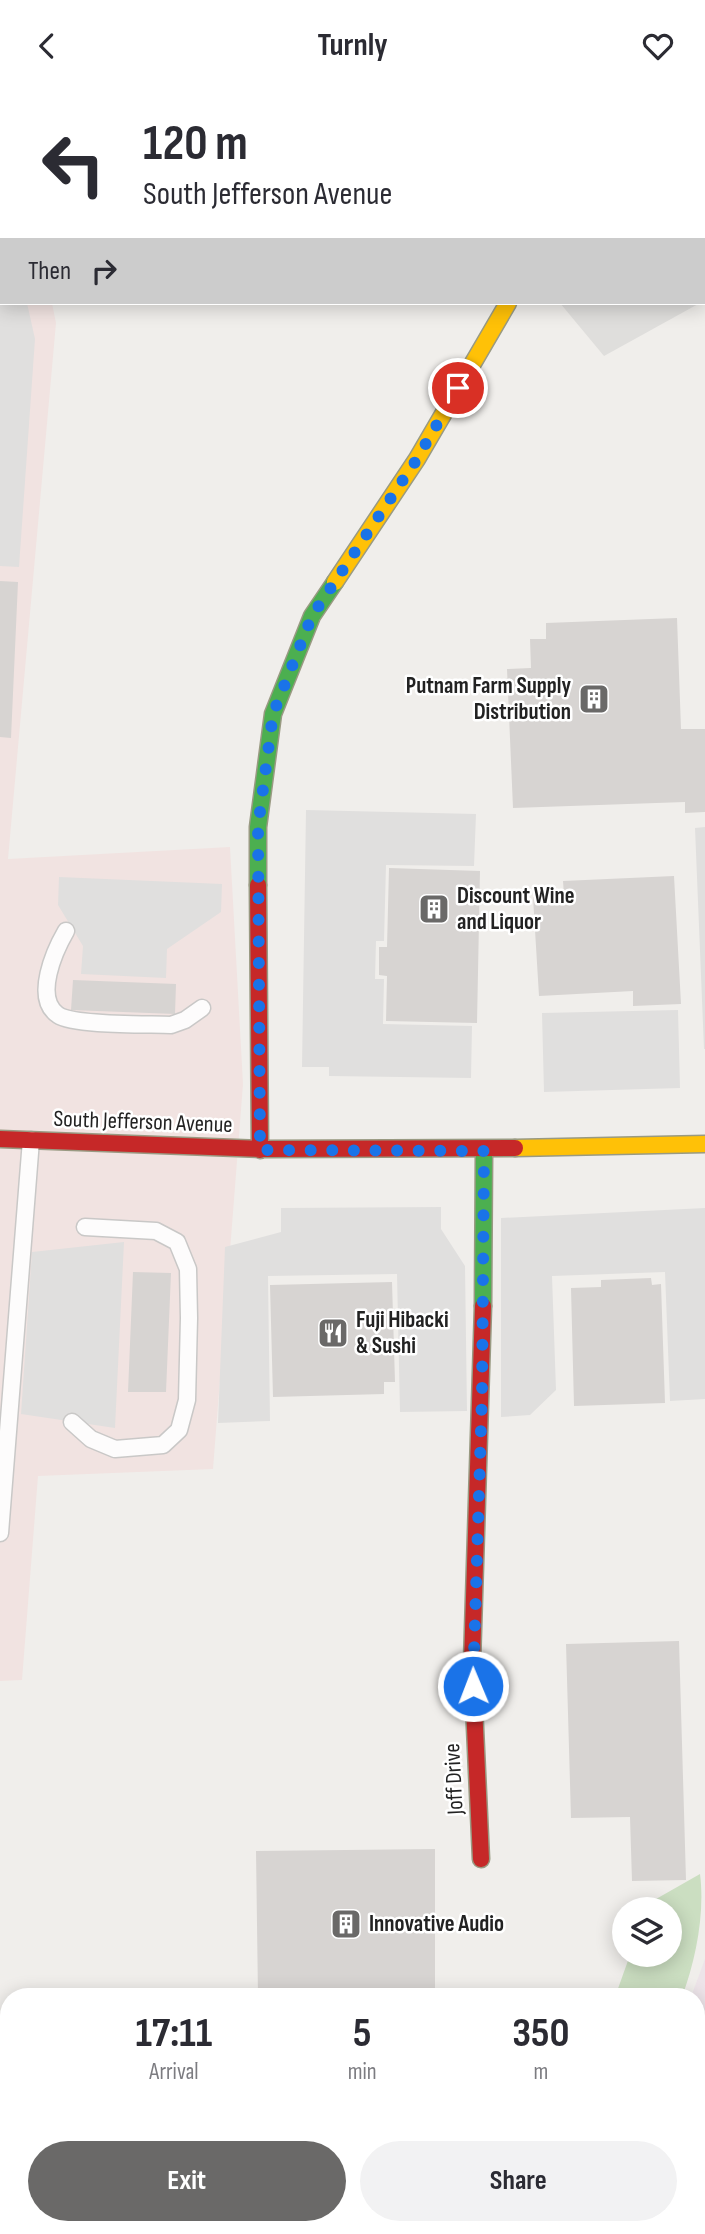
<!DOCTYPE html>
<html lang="en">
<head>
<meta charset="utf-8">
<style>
	:root { --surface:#fff; --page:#f2f2f3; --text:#2b2b33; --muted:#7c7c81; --accent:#6a6968 }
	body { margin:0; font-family:"Sofia Sans Condensed",sans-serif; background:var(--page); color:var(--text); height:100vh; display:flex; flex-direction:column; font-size:26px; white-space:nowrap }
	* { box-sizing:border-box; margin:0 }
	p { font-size:23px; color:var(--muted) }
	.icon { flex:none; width:38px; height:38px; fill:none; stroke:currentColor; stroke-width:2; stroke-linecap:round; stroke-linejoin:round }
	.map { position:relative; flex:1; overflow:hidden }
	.details { position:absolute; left:0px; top:1897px; width:705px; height:247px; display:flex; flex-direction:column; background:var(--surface); border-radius:28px 28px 0 0; box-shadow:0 4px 18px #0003 }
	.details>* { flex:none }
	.banner { position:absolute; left:0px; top:0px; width:705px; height:214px; box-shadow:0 4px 18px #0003; background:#fff; color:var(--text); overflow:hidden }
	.controls { position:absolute; left:612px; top:1806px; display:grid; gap:14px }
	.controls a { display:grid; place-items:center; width:70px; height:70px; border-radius:50%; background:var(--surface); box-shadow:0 4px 18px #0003; font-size:35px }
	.pin { position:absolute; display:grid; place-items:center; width:60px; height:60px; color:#fff; margin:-30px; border:4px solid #fff; border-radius:50%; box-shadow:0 2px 7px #0007 }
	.me { position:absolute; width:77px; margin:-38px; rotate:359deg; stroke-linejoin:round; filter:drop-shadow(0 0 5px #0008) }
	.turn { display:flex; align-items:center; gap:24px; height:147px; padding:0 28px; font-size:32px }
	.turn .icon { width:91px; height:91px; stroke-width:2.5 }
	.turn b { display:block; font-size:49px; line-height:60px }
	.then { display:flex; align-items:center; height:66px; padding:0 28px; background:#0003; gap:14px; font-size:26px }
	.eta { display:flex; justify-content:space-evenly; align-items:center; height:119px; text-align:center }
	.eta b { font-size:42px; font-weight:700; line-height:49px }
	.cta { display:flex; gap:14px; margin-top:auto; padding:14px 28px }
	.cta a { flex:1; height:80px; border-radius:42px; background:var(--accent); color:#fff; font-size:28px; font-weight:700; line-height:80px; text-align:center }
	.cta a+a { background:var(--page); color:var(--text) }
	header { display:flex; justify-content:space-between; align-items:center; height:91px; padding:0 28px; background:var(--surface); font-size:32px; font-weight:700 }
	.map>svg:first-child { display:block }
	.residential { fill:#dfdedc }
	.commercial { fill:#f1e3e1 }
	.industrial { fill:#ede4e9 }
	.forest { fill:#cbdec1 }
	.parking { fill:#e0dfde }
	.building { fill:#d7d4d2 }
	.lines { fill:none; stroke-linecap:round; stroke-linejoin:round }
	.lane-casing { stroke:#c9c8c7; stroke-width:19 }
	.street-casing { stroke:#c9c8c7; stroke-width:37 }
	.fast-casing { stroke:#999a82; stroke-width:19 }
	.slow-casing { stroke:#999a82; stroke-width:19 }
	.jam-casing { stroke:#999a82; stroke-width:19 }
	.lane { stroke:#fdfcfc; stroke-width:16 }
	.street { stroke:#fdfcfc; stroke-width:33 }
	.fast { stroke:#4caf50; stroke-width:16 }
	.slow { stroke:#ffc107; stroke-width:16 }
	.jam { stroke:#c62828; stroke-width:16 }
	.route { stroke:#1a73e8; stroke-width:12; stroke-dasharray:0 21.6 }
	.labels { text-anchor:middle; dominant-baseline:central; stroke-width:5; stroke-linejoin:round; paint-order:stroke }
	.poi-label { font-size:23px; font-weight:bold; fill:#222; stroke:#fff; text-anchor:start }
	.street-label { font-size:23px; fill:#222; stroke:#fff }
</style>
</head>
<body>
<header><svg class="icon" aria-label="back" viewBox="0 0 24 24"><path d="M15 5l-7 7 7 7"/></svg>Turnly<svg class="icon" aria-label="heart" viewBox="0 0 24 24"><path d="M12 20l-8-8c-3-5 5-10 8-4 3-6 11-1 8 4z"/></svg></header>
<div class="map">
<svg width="705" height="2143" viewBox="0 0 705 2143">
	<rect width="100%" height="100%" fill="#f0eeeb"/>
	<path class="residential" d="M560,212H700L604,265Z"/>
	<path class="commercial" d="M0,30L2,212H52L56,232L8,768L230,756L243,993L213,1378L38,1385L22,1589L0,1590Z"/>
	<path class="industrial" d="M705,1868V2143H605L608,2135H696V1906H691Z"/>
	<path class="forest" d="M700,1783C705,1822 696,1868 682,1906H615L630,1864H670V1818H647L649,1812Z
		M0,2101L9,2102V2135H259L269,2143H0Z
		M527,2135H598L595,2143H522Z"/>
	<path class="parking" d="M0,84L2,212H27L35,248L19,476L0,475Z
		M306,719L476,723L474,775L386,774L384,850H376L375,888H384L383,933L472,935L471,987L329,985V976H302Z
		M705,736V958H704L695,737Z
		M59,786L222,793L221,821L167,858L166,887L81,883L83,855L58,814Z
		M678,919L680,997L544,1001L542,922Z
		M441,1116V1138L465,1175L467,1320L400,1321L397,1183L268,1185L270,1330L218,1332L225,1156L281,1141V1117Z
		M705,1117V1308L670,1310L665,1181L552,1185L556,1299L530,1324L501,1326V1127Z
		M124,1151L115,1337L21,1323L32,1161Z"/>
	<path class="building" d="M0,490L18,491L11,647L0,646Z
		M677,527L681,638H705V721L685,722V711L513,717L507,578L531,577L530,548H546V532Z
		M389,777L480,780L477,932L386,930L387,885L379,884V856H387Z
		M674,785L681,913L633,915V900L539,905L533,806L564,804L563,790Z
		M73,889L176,893L175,923L71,919Z
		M133,1181L171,1182L166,1301H128Z
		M651,1187L652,1194L661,1193L665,1312L574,1315L571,1197L601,1196V1189Z
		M392,1191L395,1291H384V1303L273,1306L270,1194Z
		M679,1550L686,1789L632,1790L630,1726L571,1727L566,1553Z
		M435,1758V1906H258L256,1760Z"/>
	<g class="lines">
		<g class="lane-casing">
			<path id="lane" d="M66,840C55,859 33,907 58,924C75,935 148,933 171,934L185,929L202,917
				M72,1331L91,1348L115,1358L163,1354L179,1339L187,1309L189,1227L188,1178L177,1151L156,1140L85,1136
				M0,1442L31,1049"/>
		</g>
		<g class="street-casing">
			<path id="street" d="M603,2L604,0"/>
		</g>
		<g class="fast-casing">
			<path id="fast" d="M258,794V736L273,623L312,525L335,491
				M483,1215L484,1060"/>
		</g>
		<g class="slow-casing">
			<path id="slow" d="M335,491L417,368L508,212
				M515,1057L705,1053"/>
		</g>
		<g class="jam-casing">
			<path id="jam" d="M258,794L260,1059
				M0,1048L264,1058L515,1057
				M481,1768L472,1571L483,1215"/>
		</g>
		<use href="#lane" class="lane"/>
		<use href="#street" class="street"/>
		<use href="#fast" class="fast"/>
		<use href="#slow" class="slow"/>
		<use href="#jam" class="jam"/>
	</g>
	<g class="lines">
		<path class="route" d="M458,297L417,368L312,525L273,623L258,736L260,1059L484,1060L482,1304L473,1595"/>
	</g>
	<defs>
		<g id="building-square" transform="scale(1.575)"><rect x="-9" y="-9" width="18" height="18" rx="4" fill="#6a6968" stroke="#fff"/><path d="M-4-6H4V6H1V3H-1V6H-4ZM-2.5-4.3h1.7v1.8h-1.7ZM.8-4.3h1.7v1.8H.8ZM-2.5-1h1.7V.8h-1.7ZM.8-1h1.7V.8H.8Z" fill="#fff"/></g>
		<g id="restaurant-square" transform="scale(1.575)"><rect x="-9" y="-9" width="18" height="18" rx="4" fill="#6a6968" stroke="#fff"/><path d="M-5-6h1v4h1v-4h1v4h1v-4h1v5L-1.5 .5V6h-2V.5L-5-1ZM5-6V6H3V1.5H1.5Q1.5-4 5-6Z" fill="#fff"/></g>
	</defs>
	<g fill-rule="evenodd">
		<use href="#building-square" x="594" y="608"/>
		<use href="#building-square" x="434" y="818"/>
		<use href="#restaurant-square" x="333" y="1242"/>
		<use href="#building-square" x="346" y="1833"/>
	</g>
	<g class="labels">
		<g class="poi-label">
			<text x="571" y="595" text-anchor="end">Putnam Farm Supply<tspan x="571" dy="26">Distribution</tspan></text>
			<text x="457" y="805">Discount Wine<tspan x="457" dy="26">and Liquor</tspan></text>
			<text x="356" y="1229">Fuji Hibacki<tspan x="356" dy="26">&amp; Sushi</tspan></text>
			<text x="369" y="1833">Innovative Audio</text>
		</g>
		<g class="street-label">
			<text transform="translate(143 1031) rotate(2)">South Jefferson Avenue</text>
			<text transform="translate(454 1688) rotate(-93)">Joff Drive</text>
		</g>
	</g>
</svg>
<div class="controls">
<a><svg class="icon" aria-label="layers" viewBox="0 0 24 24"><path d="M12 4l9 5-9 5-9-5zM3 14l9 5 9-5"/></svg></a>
</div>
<div class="pin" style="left:458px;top:297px;background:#d93025"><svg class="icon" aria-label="arrive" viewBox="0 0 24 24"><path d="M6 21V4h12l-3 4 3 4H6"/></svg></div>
<svg class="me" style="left:473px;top:1595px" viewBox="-20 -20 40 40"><circle r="17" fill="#1a73e8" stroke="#fff" stroke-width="3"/><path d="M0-11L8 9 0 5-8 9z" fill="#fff"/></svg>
<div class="banner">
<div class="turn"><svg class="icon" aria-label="left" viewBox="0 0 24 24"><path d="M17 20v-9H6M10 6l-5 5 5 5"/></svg><div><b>120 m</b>South Jefferson Avenue</div></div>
<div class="then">Then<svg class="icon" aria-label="right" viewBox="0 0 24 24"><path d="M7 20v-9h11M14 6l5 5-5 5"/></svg></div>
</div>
<section class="details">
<div class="eta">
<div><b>17:11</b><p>Arrival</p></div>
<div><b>5</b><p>min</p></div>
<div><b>350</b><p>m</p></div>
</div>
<div class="cta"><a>Exit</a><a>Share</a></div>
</section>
</div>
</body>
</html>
